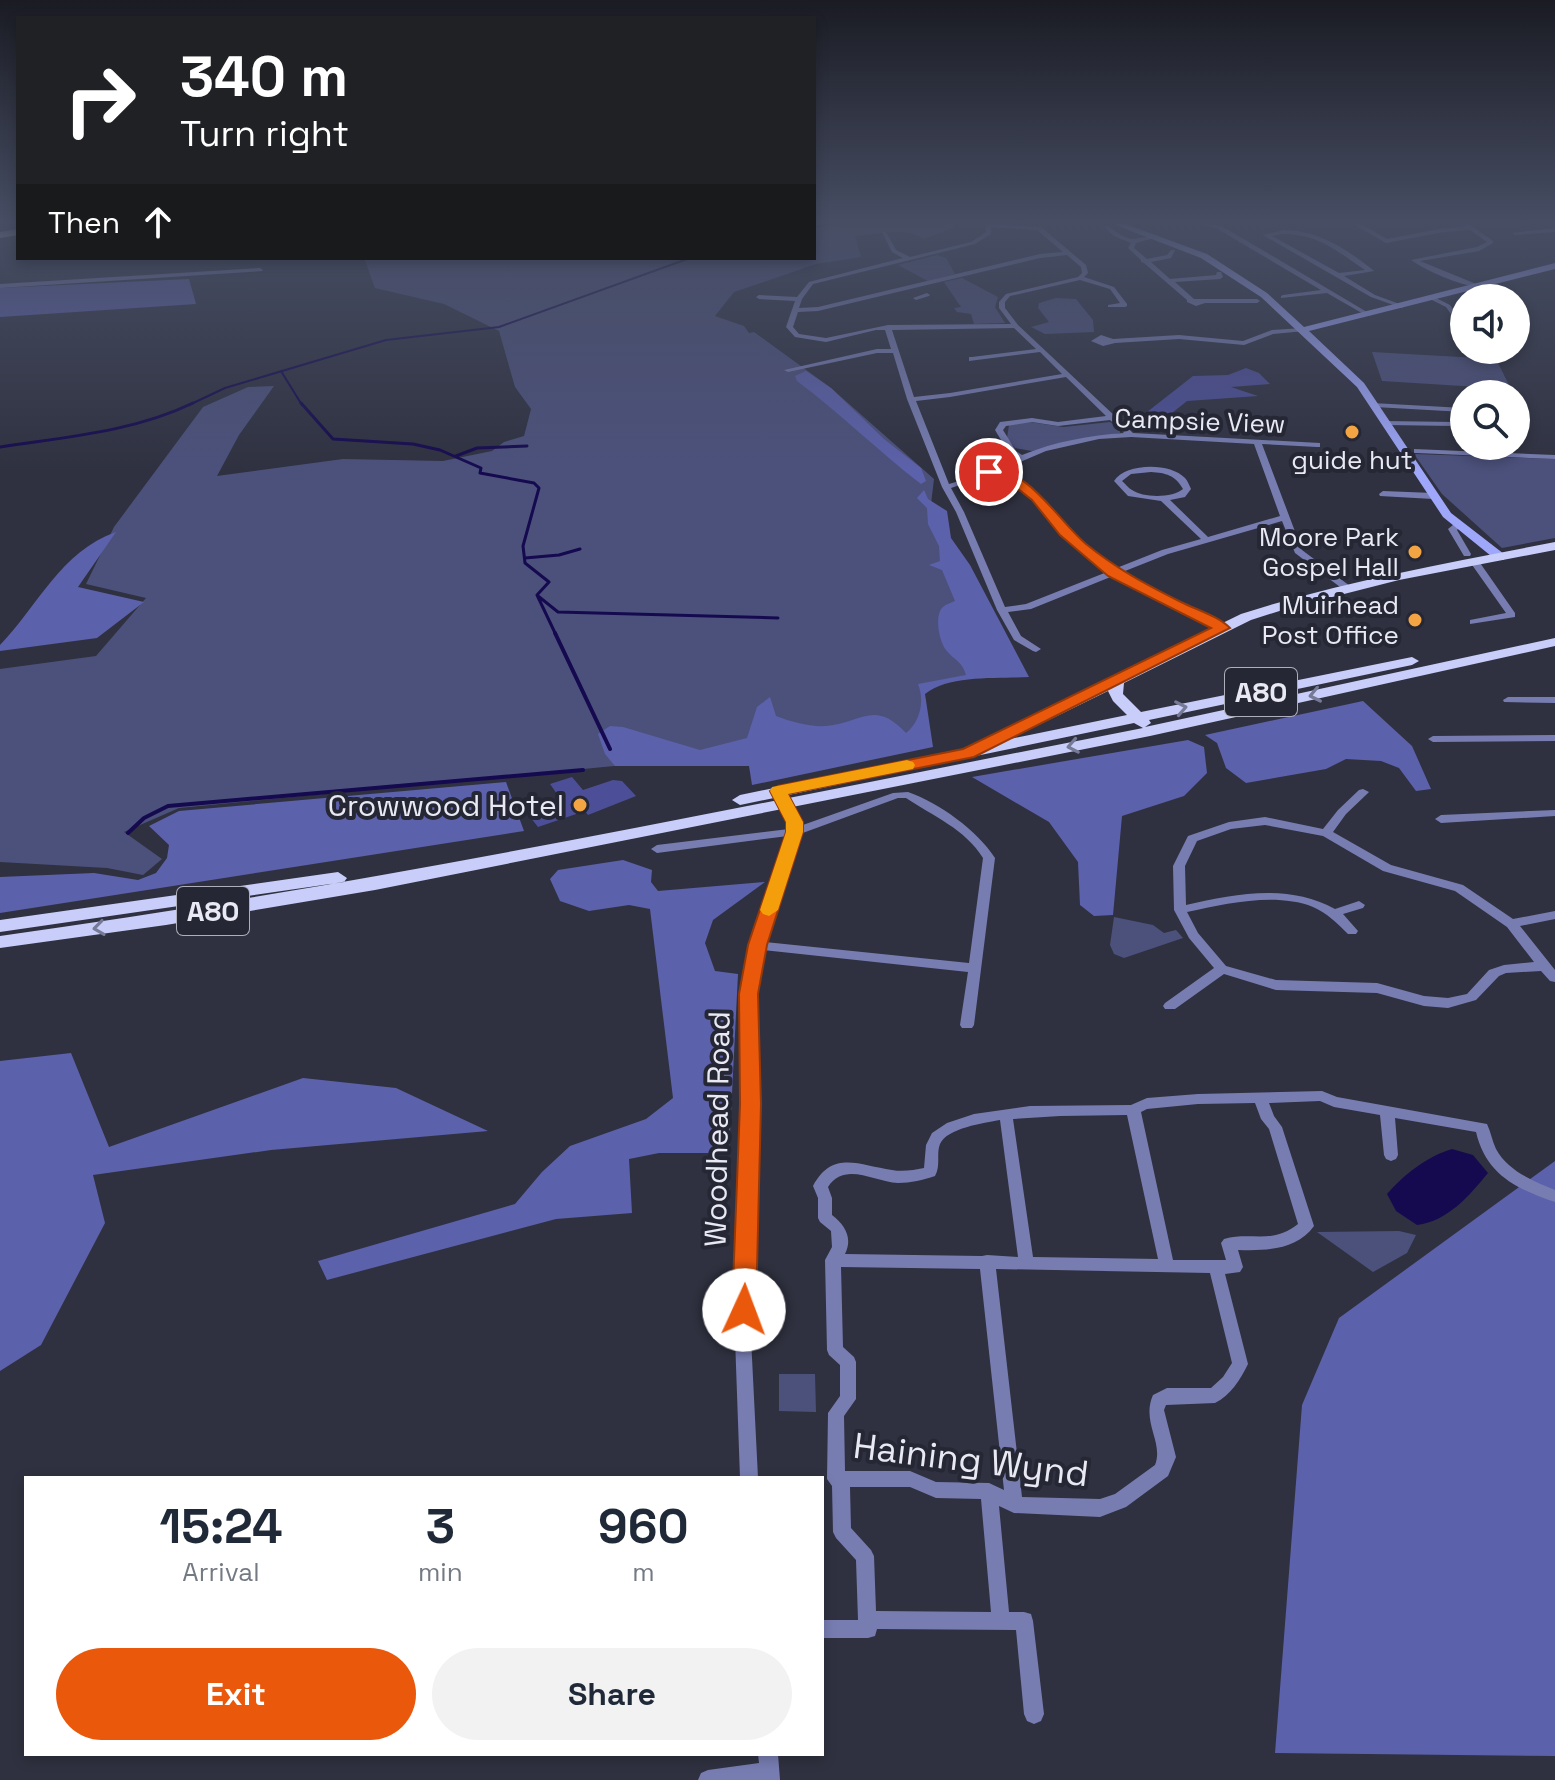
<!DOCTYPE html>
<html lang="en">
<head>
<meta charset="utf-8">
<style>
	:root { --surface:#fff; --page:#f2f2f3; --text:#1f2937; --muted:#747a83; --accent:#ea580c }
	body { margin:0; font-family:"Space Grotesk",sans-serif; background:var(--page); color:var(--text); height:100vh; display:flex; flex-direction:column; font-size:30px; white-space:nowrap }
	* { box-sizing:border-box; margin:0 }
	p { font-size:26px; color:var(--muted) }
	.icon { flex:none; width:44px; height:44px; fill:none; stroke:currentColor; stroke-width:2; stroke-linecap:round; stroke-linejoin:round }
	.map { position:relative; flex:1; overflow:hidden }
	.sheet { position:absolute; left:24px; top:1476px; width:800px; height:280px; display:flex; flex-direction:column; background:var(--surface); border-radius:0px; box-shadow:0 4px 12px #0003 }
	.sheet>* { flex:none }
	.banner { position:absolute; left:16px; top:16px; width:800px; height:244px; border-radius:0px; box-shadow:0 4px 12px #0003; background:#202124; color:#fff; overflow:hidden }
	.tools { position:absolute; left:1450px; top:284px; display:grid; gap:16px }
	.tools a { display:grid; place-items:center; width:80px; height:80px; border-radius:50%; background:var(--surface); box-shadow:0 4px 12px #0003; font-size:40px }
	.pin { position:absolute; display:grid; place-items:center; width:68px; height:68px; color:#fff; margin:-34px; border:4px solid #fff; border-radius:50%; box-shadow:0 2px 8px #0007 }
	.me { position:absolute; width:88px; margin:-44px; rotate:2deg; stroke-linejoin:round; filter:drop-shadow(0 0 6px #0008) }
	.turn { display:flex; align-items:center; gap:28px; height:168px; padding:0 32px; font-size:36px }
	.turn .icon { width:104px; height:104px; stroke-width:2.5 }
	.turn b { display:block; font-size:56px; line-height:68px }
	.then { display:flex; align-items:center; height:76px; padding:0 32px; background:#0003; gap:16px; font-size:30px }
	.eta { display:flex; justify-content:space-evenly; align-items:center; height:136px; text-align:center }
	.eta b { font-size:48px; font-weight:700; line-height:56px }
	.cta { display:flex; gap:16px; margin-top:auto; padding:16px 32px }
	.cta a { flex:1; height:92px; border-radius:48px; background:var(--accent); color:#fff; font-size:32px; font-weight:700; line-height:92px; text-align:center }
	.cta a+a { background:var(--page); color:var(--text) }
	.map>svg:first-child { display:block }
	.green { fill:#4c517c }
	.forest { fill:#5c61ab }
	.water { fill:#150a4f }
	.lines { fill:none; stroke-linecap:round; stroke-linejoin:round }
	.stream-far2 { stroke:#150a4f; stroke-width:2 }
	.stream-far1 { stroke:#150a4f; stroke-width:3 }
	.stream { stroke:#150a4f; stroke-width:4 }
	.building { fill:#4c4f97 }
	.street { fill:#777db1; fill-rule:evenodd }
	.secondary { fill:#9ea7fa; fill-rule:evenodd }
	.primary { fill:#c8cef9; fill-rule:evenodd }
	.highway { fill:#f1f1f1; fill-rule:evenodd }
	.oneway { stroke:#777a97 }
	.route { fill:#ea580c; stroke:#983908; stroke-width:2 }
	.slow { fill:#f59e0b }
	.poi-dot { fill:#f2a542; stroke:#262735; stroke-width:3 }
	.labels { text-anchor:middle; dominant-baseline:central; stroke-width:8; stroke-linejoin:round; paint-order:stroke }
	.far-street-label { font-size:26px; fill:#e8e9f3; stroke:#262735 }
	.far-poi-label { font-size:26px; fill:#e8e9f3; stroke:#262735; text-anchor:end }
	.shield { fill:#262735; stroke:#aeafba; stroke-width:2 }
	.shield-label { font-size:28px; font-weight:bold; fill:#e8e9f3 }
	.poi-label { font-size:30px; fill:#e8e9f3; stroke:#262735; text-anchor:end }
	.street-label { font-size:30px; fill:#e8e9f3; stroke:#262735 }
	.near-street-label { font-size:36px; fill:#e8e9f3; stroke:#262735 }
</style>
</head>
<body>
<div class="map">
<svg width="1555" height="1780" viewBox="0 0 1555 1780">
	<rect width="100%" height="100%" fill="#2f3140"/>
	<path class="green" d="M842,224H954L951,229L923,239C906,226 874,235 855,236L861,257L816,264L734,292L715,316L744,326L749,333L754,332L831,388L934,479L931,504L964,591L973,677L925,687V736L179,808L124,832L162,859L143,875L107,868L0,862V669L96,656L146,598L86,584L114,527L203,407L248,387L274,386L239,435L217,476L343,459L443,461L492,451L504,442L524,436L531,409L515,387L499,331L444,304L375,288L364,258H814V228Z
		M937,255L946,258L955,274L928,281L898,265Z
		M962,278L998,297L995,307L1005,323L974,324L971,314L957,312L954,308L961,307L944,282Z
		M1056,298L1076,299L1093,320L1094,332L1045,334L1031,327L1049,322L1038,308L1039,303Z
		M1372,352L1496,359L1511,389L1382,381Z
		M1030,422L1063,427L1110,422L1120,428V433L1032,451L1015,448L1007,438L1009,425Z
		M1414,454L1555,459V538L1502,548L1442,494Z
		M1114,917L1153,925L1164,933L1176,930L1183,938L1124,958L1114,954L1110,945Z
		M1399,1231L1416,1235L1407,1253L1373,1272L1317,1232Z
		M779,1374H815L816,1412L779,1411Z"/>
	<path class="forest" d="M189,279L196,304L0,317V288Z
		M806,371L831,388L884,439L921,468L926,481L921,484C878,451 840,413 797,381L795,376Z
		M924,490L928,499L947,511L951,538L970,565L1029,677C998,679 950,674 925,694L933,747L752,785L749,766H615L605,754L598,734L610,726L623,727L700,750L747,738L757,707L770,697L776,716C792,722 809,727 826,726C862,723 874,699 906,733C920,722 925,701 918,684L966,675C962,661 954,660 946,650C939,641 934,615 943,607C946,604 951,603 955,601L942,570L929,565L940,561L939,546L928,524L927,508L917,498Z
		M116,532L78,587L144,602L97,638L0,651V645C38,606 61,551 116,532Z
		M1363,701L1412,746L1431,789L1416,791L1399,768L1381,761L1346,759L1326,769L1246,783L1226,768L1217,743L1205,735Z
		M1188,740L1204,747L1207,773L1184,796L1122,816L1113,915L1094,916L1080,905L1078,862L1049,822L972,777Z
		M506,782L524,831L0,913V877L94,873L138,880L156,873L167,858L169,845L149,826L179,811Z
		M623,860L652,870L651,882L658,891L765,882L713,920L705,943L715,971L738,974L729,1153H659L629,1159L632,1213L556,1219L327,1280L318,1261L515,1204L542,1172L570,1146L646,1119L673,1098L650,909L629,905L589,911L560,901L550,879L558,870Z
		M71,1053L109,1147L303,1078L396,1088L488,1131L271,1150L93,1175L105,1223L41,1345L0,1371V1061Z
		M1555,1161V1756L1275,1753L1302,1405L1339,1318Z"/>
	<path class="water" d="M1452,1149L1473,1155L1488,1173C1469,1196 1448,1221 1417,1225L1396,1211L1387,1194C1403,1175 1428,1156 1452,1149Z"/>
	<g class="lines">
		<path class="stream-far2" d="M814,227L840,224
			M281,371L302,405
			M189,405L225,388L386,340L499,327L690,258"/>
		<path class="stream-far1" d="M301,403L333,439L413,444L440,450L481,468L480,473L534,483L539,488L523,546L525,563L549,582L537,595L556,635
			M0,447C65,437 133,432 193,403
			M456,456L477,448L527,446
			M525,558L559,555L580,549
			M538,596L558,612L778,618"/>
		<path class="stream" d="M555,633L610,749
			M128,833L144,818L168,806L583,770"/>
	</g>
	<path class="building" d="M1246,368L1259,373L1270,384L1231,387L1258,396L1187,401L1167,417L1147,412L1193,376L1228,375Z
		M572,777L583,790L613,780L622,781L636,796L588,815L585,811L538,827L527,813L562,801L550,784Z"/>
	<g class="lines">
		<path class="street" d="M985,224L1041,227L1086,265L1088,273L1084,277L1114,287L1127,304V306L1125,307H1108V305L1120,303L1110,289L1080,280L1010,296L1005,302V308L1018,325L1133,433L1320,443V447H1317L1262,444L1302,550L1350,586V590H1344L1295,553L1282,521L1168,554L1120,573L1226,626V630H1220L1113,576L1031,609L1008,612L1021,636L1041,649L1036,652L1033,651L1014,640L997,610L956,512L942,487L907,399L893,353H877L788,372L784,370L877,349H891L885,330H876L826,342L795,337L786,327L795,301L759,299L756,297L759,295L797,297L809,282L903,258L892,252L882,232H886L896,250L910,257L971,242L986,232ZM991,227L1037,230L1063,252L1040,254L818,307L799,308L802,299L813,284L975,244L991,234ZM1067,255L1081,267L1082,273L1078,277L1006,294L999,302V308L1011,324L888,325L826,338L799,334L793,327L798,312L818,311L1040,258ZM1014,328L1036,349L972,357H969V361L1040,352L1062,374L950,393L914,397L892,330ZM1066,377L1106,416L1058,422L1032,418L1000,422L995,430L1010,455L1016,458L969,478L949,484L916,401L950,397ZM1110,420L1124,433C1090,435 1054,442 1022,455L1016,451L1003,430L1006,426L1032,422L1058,426ZM1131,437L1254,444L1280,516L1208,537L1170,500L1185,497L1191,489C1189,485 1188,481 1185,478C1170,462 1125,463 1114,481L1128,496L1161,501L1201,539L1162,550L1114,569L1067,531L1039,496L1020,481L997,472L1046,451L1099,439ZM1151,472C1166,473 1175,475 1183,489C1173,498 1143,498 1132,490C1128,488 1126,484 1122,481L1131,474ZM990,475L1014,485L1033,500L1061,535L1107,572L1026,604L1005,607L964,512L951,488Z
			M1201,224L1220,225L1372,315L1367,316L1327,293L1281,298V296L1283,295L1321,290L1216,228Z
			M1353,224H1361L1387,239L1444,228L1465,227L1462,224H1469L1493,241V243L1479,251L1420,261L1481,286C1466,289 1425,270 1411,260L1477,247L1487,242L1470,230L1444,232L1386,243Z
			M1105,226H1109C1131,245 1133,238 1157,235V237L1136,243L1134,248L1147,259L1167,255L1171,250H1175L1171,258L1151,262L1170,279L1216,275L1217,272H1221L1223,277L1220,279L1175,282L1194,299H1257L1260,301L1257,303H1205L1196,306L1187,302V300L1144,263L1141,262V260L1128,248L1131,243L1114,236L1105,228Z
			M1555,228V232L1515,235L1512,233Z
			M1283,230C1318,230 1347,249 1374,271L1344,276L1375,295L1405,306L1402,308L1371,297L1263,235ZM1283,234C1318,234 1337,251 1365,270L1339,273L1272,236Z
			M260,268L263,270L262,271L0,288V284Z
			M927,293L930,295L929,296L916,300L913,298Z
			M1432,296L1450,305L1458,316L1457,317H1453L1446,307L1430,299L1429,298Z
			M1303,328L1305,329V331L1273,334L1244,345L1179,339L1115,343L1103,346L1091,341L1101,335L1113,339L1179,335L1243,341L1272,330Z
			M1372,403L1464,408V412L1375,407L1371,405Z
			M1383,421L1456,422L1460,424L1456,426L1386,425H1383Z
			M1414,449L1555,455V459L1417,453H1414Z
			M1383,491L1433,493L1437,496L1433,499L1380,496L1379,494Z
			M1458,521L1462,524L1457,530L1471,554L1470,556H1464L1448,529Z
			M1475,559L1478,560L1515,613V617L1470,624V620L1506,613L1470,562Z
			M1508,697H1555V703L1504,702L1503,700Z
			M1555,735V741L1433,742L1428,739L1433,736Z
			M1363,789L1369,792L1367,794L1346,814L1333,832L1391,865L1463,885L1513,919L1555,911V919L1520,926L1555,970V982L1550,981L1541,971L1506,973L1499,976L1476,1000L1448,1008L1424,1006L1377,993L1276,990L1224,974L1175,1009H1165L1163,1006L1165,1003L1214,968L1189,938L1174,910L1173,866L1188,836L1229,822L1265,817L1323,829L1338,810L1359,790ZM1265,825L1323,836L1383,871L1455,891L1507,927L1534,962L1504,965L1489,970L1467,994L1448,998L1424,996L1377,983L1276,980L1226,966L1198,933L1187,912C1226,904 1275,892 1313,907C1327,913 1337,923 1348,934H1356L1358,931L1343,914L1363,908L1365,905L1359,901L1335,909C1288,883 1235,894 1186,905L1185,866L1197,841L1231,829Z
			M908,792C939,803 977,830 995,858L974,1025L972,1028H962L960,1025L968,972L763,950L755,994L757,1104L751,1338L758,1478H740L735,1338L743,1104V994L752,945L788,836L657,853L651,849L657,845L789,829L788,822L775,796L781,793L787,796L800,826L893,793ZM898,798H906C933,816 965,829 983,858L969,963L765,942L800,834Z
			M1555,810V816L1441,823L1435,819L1441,815Z
			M1322,1091L1337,1097L1487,1124C1491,1132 1492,1141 1496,1149C1508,1171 1533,1181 1555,1190V1202C1517,1189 1486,1175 1476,1132L1395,1118L1398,1155L1396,1159L1391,1161L1386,1159L1384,1155L1380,1115L1334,1107L1320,1101L1269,1103L1274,1116L1282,1127L1314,1226C1297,1250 1265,1251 1238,1250L1243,1267L1240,1272L1225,1274L1248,1364C1240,1380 1231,1395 1215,1403L1166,1405L1164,1410L1176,1457L1168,1476L1126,1507L1100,1517L1014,1513L999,1506L1009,1612H1024L1031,1614L1033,1621L1044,1714L1041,1721L1034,1724L1027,1721L1024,1714L1016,1630L877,1629L875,1636L868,1638H822V1620H858L856,1560L836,1538L833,1532L832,1486L827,1479L828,1413L840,1396V1365L829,1355L827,1350L825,1260L832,1247L831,1231L820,1222L818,1218V1198L813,1186C833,1149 860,1166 892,1170C903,1172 914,1170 924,1168L926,1145L932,1133L947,1123L974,1114L1030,1106L1131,1105L1147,1098L1198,1094ZM1255,1103L1261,1119L1269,1129L1298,1224C1272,1245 1251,1231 1224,1239L1221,1243L1226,1260H1173L1141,1112L1147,1109L1198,1104ZM1127,1115L1158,1259L1033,1257L1013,1119L1060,1116ZM1000,1120L1018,1257L987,1255L982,1256L845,1254C853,1238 845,1225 832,1215V1198L828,1187C845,1161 874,1182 898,1183C911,1183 923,1180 935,1176C941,1165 936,1154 940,1144C947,1128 984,1123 1000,1120ZM841,1267L980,1269L1004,1490L989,1483L936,1482L910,1471H845L844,1416L856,1399V1362L854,1357L843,1347ZM996,1269L1210,1273L1232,1363L1223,1377L1211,1388H1167L1153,1395C1141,1422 1164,1442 1155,1465L1115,1494L1100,1499L1022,1497ZM850,1487H910L936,1498L981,1499L991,1612L876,1611L874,1556L871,1550L851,1528Z
			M758,1754H778L780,1780H698L701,1773L708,1770L759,1763Z"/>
		<path class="secondary" d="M1113,224H1125L1207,254L1267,293L1304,327L1555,263V269L1309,331L1364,383L1451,513L1504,554V560H1496L1443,517L1357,387L1261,297L1201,258Z"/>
		<path class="primary" d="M1555,542V550L1399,580L1289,608L1251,620L1124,683L1123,694L1141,712L1412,657L1419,661L1412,665L1149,720L1151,723L1145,727L1555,638V646L1150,736L375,890L166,925L0,948V936C384,883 763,802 1143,728L1134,723L740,805L732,800L740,795L990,743L988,740L990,737L1241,614C1344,581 1449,563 1555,542ZM1108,691L1113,701L1127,715L1010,739Z
			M338,872L347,878L344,882L0,932V920Z"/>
		<path class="highway" d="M18,229V235L0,238V232Z"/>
	</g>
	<defs><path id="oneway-chevron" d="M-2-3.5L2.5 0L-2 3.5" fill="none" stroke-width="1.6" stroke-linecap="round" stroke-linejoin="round" transform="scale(2)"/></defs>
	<g class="oneway">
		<use href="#oneway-chevron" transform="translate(1315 695) rotate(168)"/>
		<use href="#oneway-chevron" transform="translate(1181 708) rotate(-11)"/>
		<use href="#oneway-chevron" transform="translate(1073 746) rotate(169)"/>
		<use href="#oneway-chevron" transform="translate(99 928) rotate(172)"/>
	</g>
	<linearGradient id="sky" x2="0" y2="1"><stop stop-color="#1a1b23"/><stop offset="0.47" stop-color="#474e64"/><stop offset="1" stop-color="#474e64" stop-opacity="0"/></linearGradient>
	<rect width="1555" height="473" fill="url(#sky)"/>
	<path class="route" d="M984,469C1027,464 1058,521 1086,544C1117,569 1145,584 1181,602C1197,610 1218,616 1230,628L974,757L788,794L803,822V832L767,945L758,994L761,1104L756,1310L752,1317L744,1320L735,1317L732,1310L740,1104L739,994L748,945L786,832V822L770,791L778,786L963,749L1211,628L1108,576L1060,535L1032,500L1013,485L984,474Z"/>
	<path class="slow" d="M907,760L913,762L915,765L913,769L788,794L803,822V832L778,910L769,916L763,914L760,910L786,832V822L770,791L772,787Z"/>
	<g class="poi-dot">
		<circle cx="1352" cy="432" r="8"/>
		<circle cx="1415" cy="552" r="8"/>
		<circle cx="1415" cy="620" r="8"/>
		<circle cx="580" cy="805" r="8"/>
	</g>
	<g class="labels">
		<g class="far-street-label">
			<text transform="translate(1200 421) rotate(2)">Campsie View</text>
		</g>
		<g class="far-poi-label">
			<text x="1352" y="460" text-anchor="middle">guide hut</text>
			<text x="1399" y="537">Moore Park<tspan x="1399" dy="30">Gospel Hall</tspan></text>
			<text x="1399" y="605">Muirhead<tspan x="1399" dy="30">Post Office</tspan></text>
		</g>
		<g class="shield">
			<rect x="1225" y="668" width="72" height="48" rx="6"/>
			<rect x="177" y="887" width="72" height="48" rx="6"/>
		</g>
		<g class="shield-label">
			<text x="1261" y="692">A80</text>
			<text x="213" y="911">A80</text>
		</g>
		<g class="poi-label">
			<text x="564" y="805">Crowwood Hotel</text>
		</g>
		<g class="street-label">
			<text transform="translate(717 1129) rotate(-89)">Woodhead Road</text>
		</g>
		<g class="near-street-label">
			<text transform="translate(971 1460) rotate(7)">Haining Wynd</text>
		</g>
	</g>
</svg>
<div class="tools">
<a><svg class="icon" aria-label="sound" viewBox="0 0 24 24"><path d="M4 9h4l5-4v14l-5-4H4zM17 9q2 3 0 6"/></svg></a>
<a><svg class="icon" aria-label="search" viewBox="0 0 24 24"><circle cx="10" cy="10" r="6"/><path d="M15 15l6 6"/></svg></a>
</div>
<div class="pin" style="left:989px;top:472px;background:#d93025"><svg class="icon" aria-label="arrive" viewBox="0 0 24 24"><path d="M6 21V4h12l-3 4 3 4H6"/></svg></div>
<svg class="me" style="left:744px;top:1310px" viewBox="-20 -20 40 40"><circle r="19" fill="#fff"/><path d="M0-13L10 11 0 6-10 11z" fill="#ea580c"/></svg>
<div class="banner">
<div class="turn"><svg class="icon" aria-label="right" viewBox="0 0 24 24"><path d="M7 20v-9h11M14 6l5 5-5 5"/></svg><div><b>340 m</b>Turn right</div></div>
<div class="then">Then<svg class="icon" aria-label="ahead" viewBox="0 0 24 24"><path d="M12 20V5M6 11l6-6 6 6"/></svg></div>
</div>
<section class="sheet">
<div class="eta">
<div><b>15:24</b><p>Arrival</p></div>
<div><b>3</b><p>min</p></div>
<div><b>960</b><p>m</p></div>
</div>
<div class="cta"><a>Exit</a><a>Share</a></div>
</section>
</div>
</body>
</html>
